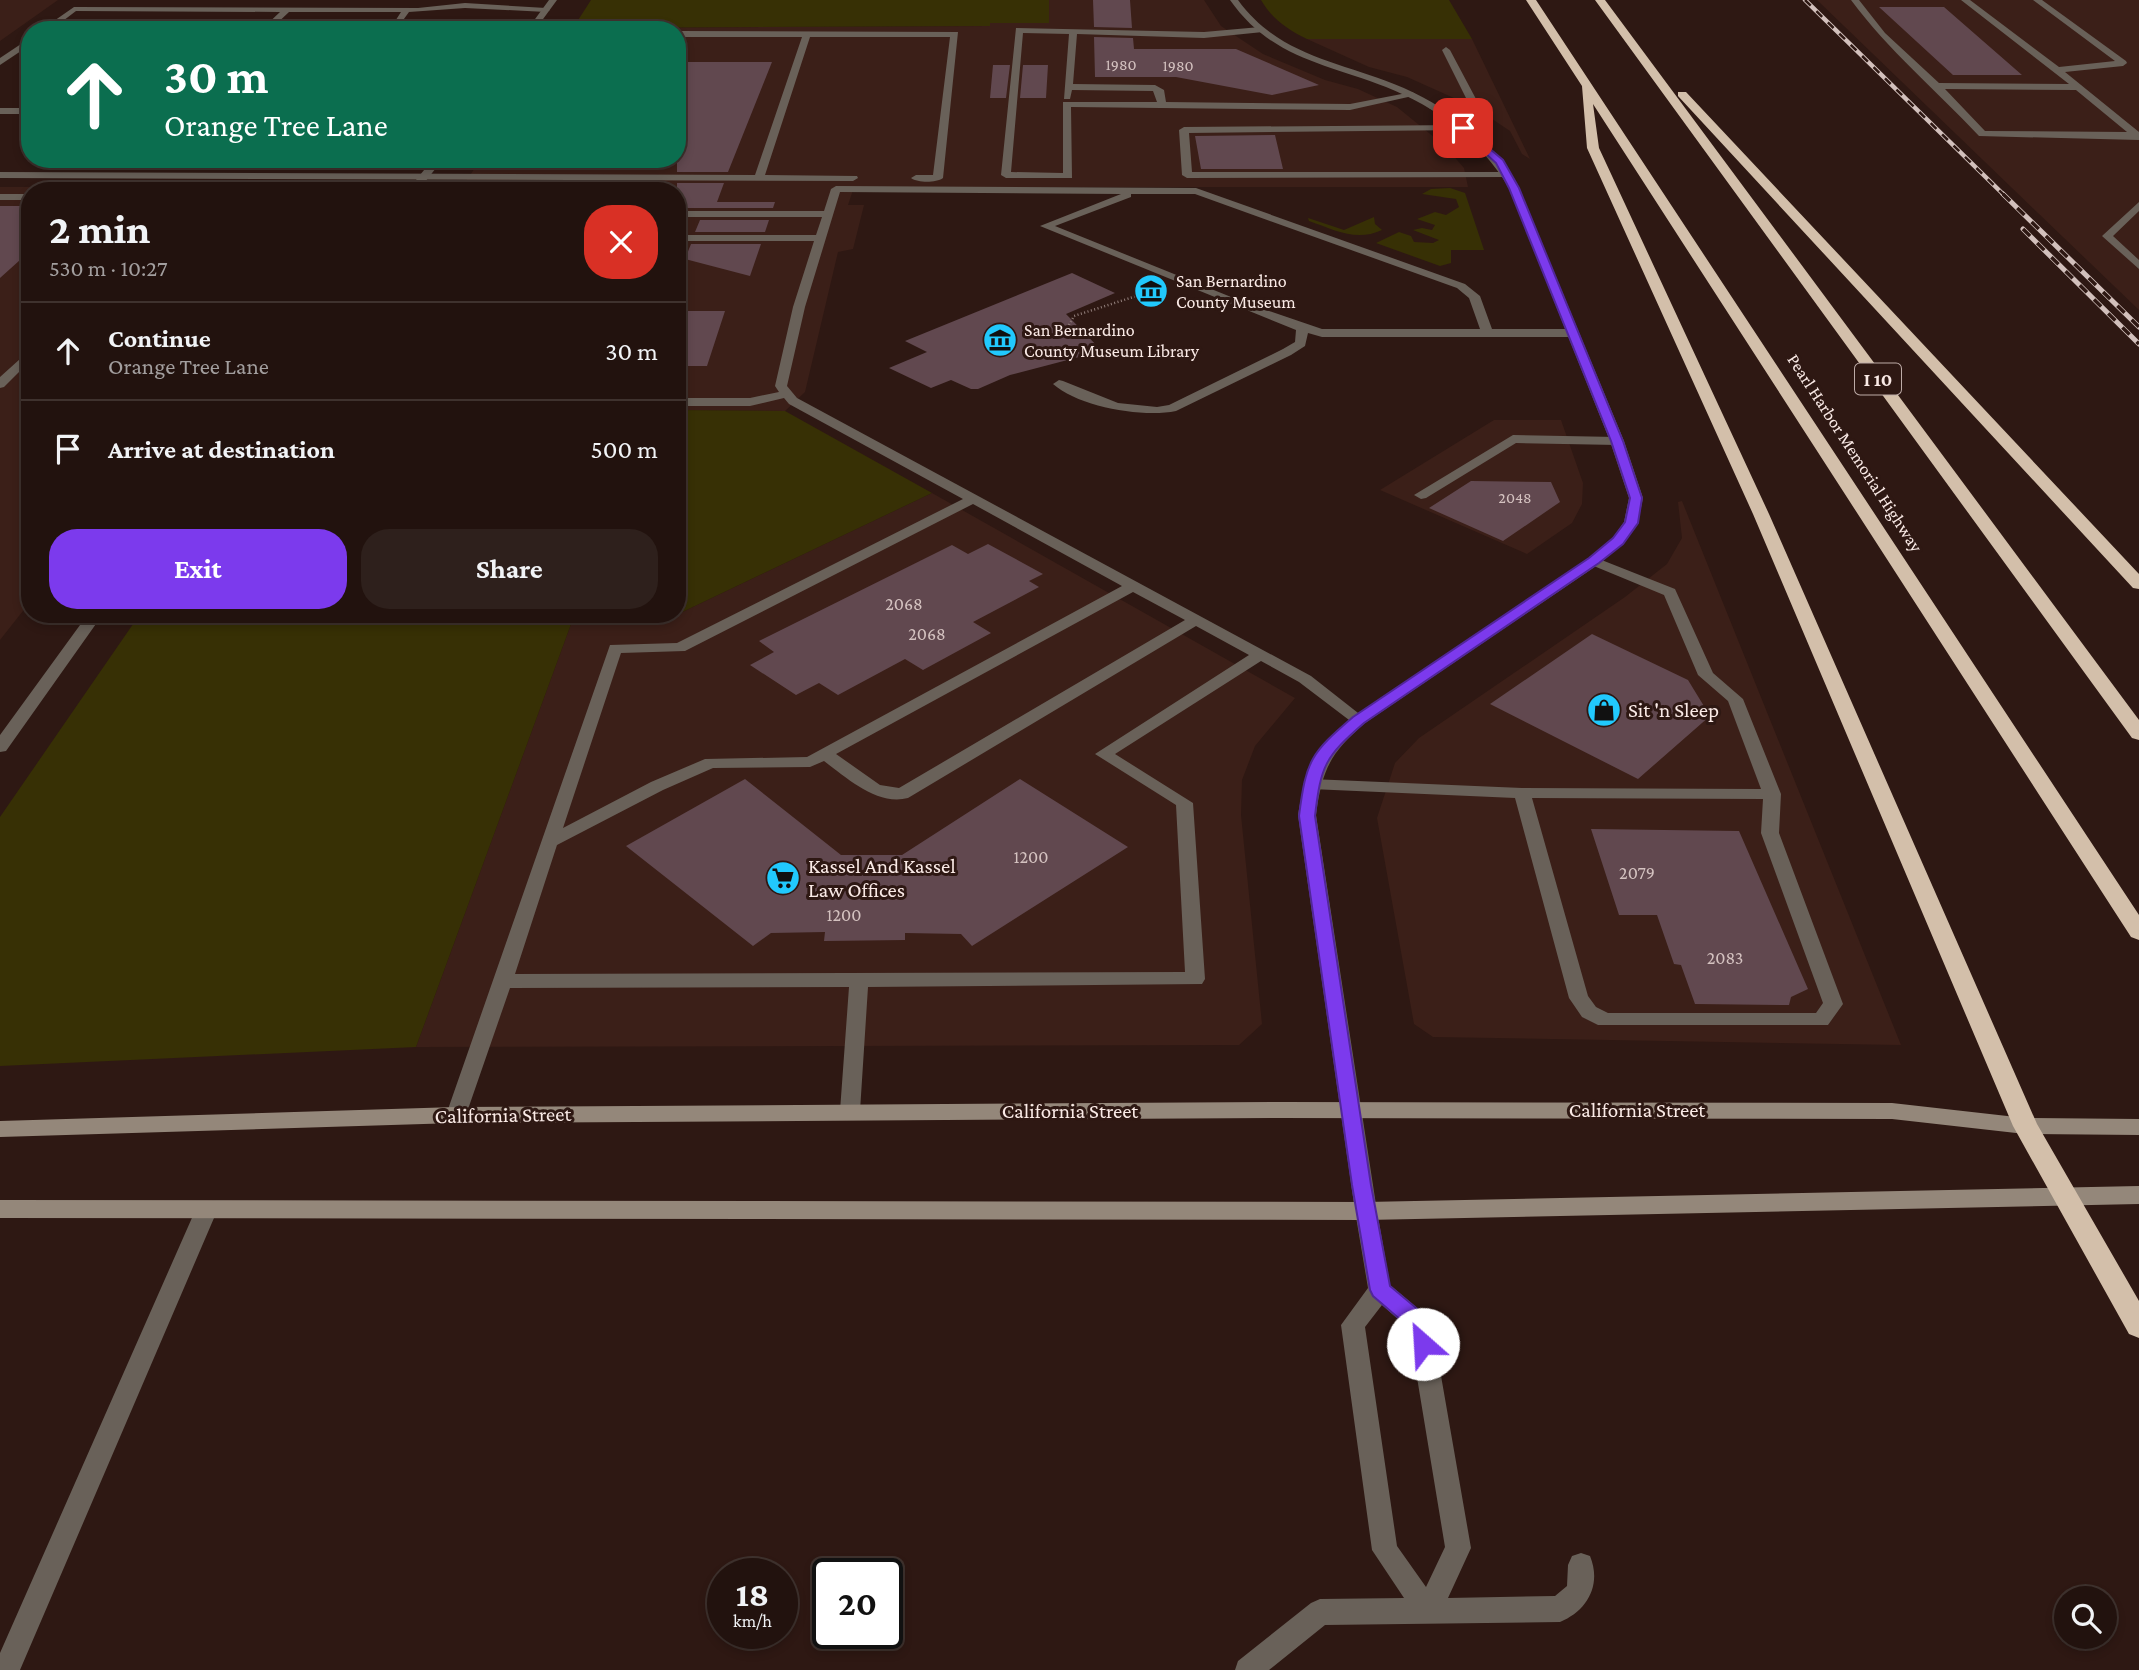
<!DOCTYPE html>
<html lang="en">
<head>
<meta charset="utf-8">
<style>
	:root { --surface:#22120e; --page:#2e201c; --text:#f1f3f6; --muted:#a29e9e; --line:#3f322e; --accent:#7c3aed }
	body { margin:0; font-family:"Crimson Pro",serif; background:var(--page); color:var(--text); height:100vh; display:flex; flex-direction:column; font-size:26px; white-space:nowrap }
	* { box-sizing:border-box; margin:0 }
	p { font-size:23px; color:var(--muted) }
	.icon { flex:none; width:38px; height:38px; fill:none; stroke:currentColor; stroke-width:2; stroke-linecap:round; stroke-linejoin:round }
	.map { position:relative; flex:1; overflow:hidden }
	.panel { position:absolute; left:21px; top:182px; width:665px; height:441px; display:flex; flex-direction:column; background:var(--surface); border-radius:28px; box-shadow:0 4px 10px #0003,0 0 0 2px var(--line) }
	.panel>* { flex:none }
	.guide { position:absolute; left:21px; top:21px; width:665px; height:147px; border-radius:28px; box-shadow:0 4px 10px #0003,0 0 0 2px var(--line); background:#0b6e4f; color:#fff; overflow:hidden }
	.controls { position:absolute; left:2054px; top:1586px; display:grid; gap:14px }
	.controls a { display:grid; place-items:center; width:63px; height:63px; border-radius:50%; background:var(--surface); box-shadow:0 4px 10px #0003,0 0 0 2px var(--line); font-size:35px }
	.speed { position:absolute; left:707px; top:1558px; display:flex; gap:14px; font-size:35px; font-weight:700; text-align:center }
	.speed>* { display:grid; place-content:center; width:91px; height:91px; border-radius:50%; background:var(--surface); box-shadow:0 4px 10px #0003,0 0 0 2px var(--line); line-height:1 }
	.speed small { font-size:18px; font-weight:400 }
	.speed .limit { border:4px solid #111; border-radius:10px; background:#fff; color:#111 }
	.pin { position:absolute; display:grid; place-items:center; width:60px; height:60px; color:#fff; margin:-30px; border-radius:14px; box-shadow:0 4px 10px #0006 }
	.me { position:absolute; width:77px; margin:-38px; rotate:334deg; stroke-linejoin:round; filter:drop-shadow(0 0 5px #0008) }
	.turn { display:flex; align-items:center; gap:24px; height:147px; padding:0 28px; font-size:32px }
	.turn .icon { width:91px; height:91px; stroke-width:2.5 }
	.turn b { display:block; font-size:49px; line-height:60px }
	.round { display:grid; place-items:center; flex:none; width:74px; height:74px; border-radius:28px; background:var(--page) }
	.summary { display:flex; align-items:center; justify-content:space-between; height:119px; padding:0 28px }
	h1 { font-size:42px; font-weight:700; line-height:52px }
	.cta { display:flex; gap:14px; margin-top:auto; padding:14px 28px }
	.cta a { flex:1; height:80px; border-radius:28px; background:var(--accent); color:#fff; font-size:28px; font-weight:700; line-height:80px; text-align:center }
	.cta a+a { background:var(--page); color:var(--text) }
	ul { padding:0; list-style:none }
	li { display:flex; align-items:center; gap:21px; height:98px; padding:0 28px; border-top:2px solid var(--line) }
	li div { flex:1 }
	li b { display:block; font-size:26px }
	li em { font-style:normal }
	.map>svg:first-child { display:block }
	.built { fill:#3b1f18 }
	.green { fill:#373005 }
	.building { fill:#61484f }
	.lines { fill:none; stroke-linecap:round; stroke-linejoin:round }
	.path { stroke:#927f7b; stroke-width:2.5; stroke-dasharray:1 2.5; stroke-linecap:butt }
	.service { fill:#696159; fill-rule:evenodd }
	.minor { fill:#696159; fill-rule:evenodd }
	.tertiary { fill:#696159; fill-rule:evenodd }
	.secondary { fill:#94877a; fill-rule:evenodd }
	.motorway { fill:#d3bfaa; fill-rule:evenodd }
	.rail-far1-casing { stroke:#d2c0bc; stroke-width:4.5 }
	.rail-casing { stroke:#d2c0bc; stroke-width:5 }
	.rail-far1 { stroke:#2e1813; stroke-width:2.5; stroke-dasharray:8; stroke-linecap:butt }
	.rail { stroke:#2e1813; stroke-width:3.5; stroke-dasharray:10; stroke-linecap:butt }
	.route { fill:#7c3aed; stroke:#51269a; stroke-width:2 }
	.labels { text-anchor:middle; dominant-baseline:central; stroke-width:6; stroke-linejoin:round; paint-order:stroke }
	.far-number-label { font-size:16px; fill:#d4c2c0 }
	.far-poi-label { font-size:18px; fill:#faeae6; stroke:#2e1813; text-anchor:start }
	.far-street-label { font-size:18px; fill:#faeae6; stroke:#2e1813 }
	.number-label { font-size:18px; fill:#d4c2c0 }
	.shield { fill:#2e1813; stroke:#bdaba7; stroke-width:2 }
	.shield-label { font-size:19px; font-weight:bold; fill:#faeae6 }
	.poi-label { font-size:21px; fill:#faeae6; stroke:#2e1813; text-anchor:start }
	.street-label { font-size:21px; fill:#faeae6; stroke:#2e1813 }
</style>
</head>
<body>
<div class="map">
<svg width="2139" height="1670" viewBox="0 0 2139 1670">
	<rect width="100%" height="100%" fill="#2e1813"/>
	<path class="built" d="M0,0H58L0,41Z
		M1049,0H1204L1221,26L1263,54L1325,80L1358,89L1397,107L1445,146L1464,168L1468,187H854L848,205H864L853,249L838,252L805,392L785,411L677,410V191H452L462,187L481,159H677V30H571L573,28L989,26L990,23H1048Z
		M1817,0H2139V310L2012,188Z
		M1307,39H1472L1530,159L1522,154L1510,131L1474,107L1407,77L1369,67Z
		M0,187H356L353,191H30V602L0,640Z
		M1494,420H1561L1583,483L1582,504L1572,523L1527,554L1380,490Z
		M932,493L1295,698L1255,746L1242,780L1241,815L1262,1024L1239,1045L416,1047L574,616H674Z
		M1682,501L1901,1045L1433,1037L1414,1024L1377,818L1395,763L1419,738L1625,597L1667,564L1682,538L1678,502Z"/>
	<path class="green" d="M591,0H1049V23H990V26L573,28Z
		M1261,0H1449L1472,39H1307C1287,29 1272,19 1261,0Z
		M1450,188L1465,193L1484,250H1451V263L1440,266L1376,243L1399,232L1411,236L1414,242L1433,243L1439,240L1413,230L1422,228L1432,230L1435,225L1417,219L1435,212L1446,215L1459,207L1456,199L1422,194L1431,189Z
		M1374,217L1375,224L1382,230C1356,242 1335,230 1309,221L1308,218L1344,230Z
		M677,410L785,411L932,493L674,616H574L416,1047L0,1066V817L140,614H677Z"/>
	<path class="building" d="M1093,0H1130L1132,28L1094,27Z
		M1879,7H1944L2022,75H1953Z
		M1094,37L1133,38L1134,49H1236L1319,85L1272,95L1176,77H1095Z
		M677,62H772L728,172H677Z
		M993,65H1010L1006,98H990Z
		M1023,65H1048L1046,98H1020Z
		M1275,135L1283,169H1201L1195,136Z
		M677,183H724L717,202H775L773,208H677Z
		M0,206H30V251L0,278Z
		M700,220H769L765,232H695Z
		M691,244H761L750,276L685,259Z
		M1072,273L1115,293L1066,314L1102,351L1010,375L978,389H971L951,380L931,388L889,368L927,352L905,341Z
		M677,311H725L707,366H677Z
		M1471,481L1551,482L1560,502L1503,541L1429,508Z
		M988,544L1043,574L1029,581L1039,587L973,622L991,633L923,670L905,659L838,695L819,683L796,695L750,665L774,652L759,641L952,545L968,554Z
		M1592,634L1688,680L1710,716L1638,779L1490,704Z
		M745,779L841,855H902L1020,779L1128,847L972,946L961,934L905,933V940L824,941L825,932L771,933L753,946L626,846Z
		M1591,829L1739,831L1808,989L1791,997L1789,1005L1695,1004L1681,965L1674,964L1657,915H1619Z"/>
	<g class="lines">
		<path class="path" d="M1069,325L1074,316L1152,291"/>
		<path class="service" d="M1851,0H1859L1885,33L1939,83L2069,84L1961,0H1970L2059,67L2115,61L2033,0H2042L2126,61L2127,63L2123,66L2065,72L2139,132V140L1979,136C1936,90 1888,50 1851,0ZM1945,89L2076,90L2127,132L1985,131Z
			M465,3L546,8L550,10L546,12L465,8L409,12L401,23L432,30L392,26L401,12H289L270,30H261L280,12L76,11L51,30H41L74,7L418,8Z
			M1260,27L1263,32L1204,38L1077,34L1073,84L1155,85L1164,90L1166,102L1350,104L1412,92L1417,95L1350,110L1071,107L1072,178H1006L1001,175L1016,28L1204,32ZM1023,33L1069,34L1064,99H1070L1072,90L1153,91L1157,102H1063V173L1011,172Z
			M677,31L958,32L943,178C936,183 918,183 911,178L916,175H933L950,37H810L765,175L857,176L858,178L853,181L0,178V172L755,175L802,37H677Z
			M30,38V45L0,65V58Z
			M1446,47L1450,50L1476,99L1434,111L1429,108L1431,106L1466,98L1442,50Z
			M0,108H30V114H0Z
			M1463,125L1468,128L1466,130L1189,133L1192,172H1507L1511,173V177L1187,178L1182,175L1179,130L1184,127Z
			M836,186L1196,188L1465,284L1480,296L1492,329H1572L1578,333L1572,337H1322L1308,333L1305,346L1291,355L1176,411C1143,418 1079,407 1053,384L1059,380L1063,381L1118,403L1157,407L1169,405L1283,349L1295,342L1296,330L1040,226L1121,194L840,192L805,307L787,386L797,398L1311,676L1367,720L1365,723H1353L1299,682L1261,661L1115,754L1193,803L1205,979L1202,984L868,987L860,1111L857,1117L850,1119L843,1117L840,1111L849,987L510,988L466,1115L463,1121L456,1123L449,1121L446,1115L610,645L677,643L963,499L789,404L784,398L750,406H677V398H750L779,392L775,386L793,307L814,241H677V235H816L822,217H677V211H824L831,189ZM1131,194H1195L1457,288L1469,298L1480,329H1322L1246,303L1055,226L1131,197ZM973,504L1122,586L807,757L705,759L651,782L563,828L621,653L685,651ZM1133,592L1185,620L899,788L880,785L836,754ZM1196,626L1249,655L1095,754L1176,805L1185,972L515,974L557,845L663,790L713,768L810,767L824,761C847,778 877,806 908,798Z
			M0,194H30V200H0Z
			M2139,202V211L2113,236L2139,260V269L2102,236Z
			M30,350V361L4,387L0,388V377Z
			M1513,435L1617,437L1624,441L1617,445L1516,443L1426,498L1421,499L1414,495Z
			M1594,557L1675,589L1713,673L1743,699L1781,794L1779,833L1843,1004L1828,1025H1598L1582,1017L1569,998L1515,798L1311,789L1303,784L1311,779L1522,788L1761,789L1728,701L1698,675L1664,595L1589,564L1587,561ZM1532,798L1763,799L1761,833L1823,1003L1816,1013H1608L1596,1007L1588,996Z
			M206,1202L214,1205L217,1211L20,1670H0V1653L195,1211L198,1205Z
			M1366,1202L1374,1205L1377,1211L1390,1285L1428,1317L1432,1324L1471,1548L1448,1598L1555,1596L1567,1586L1568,1565L1572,1556L1581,1553L1590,1556C1602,1585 1587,1611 1560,1622L1325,1625L1269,1670H1235L1238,1661L1311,1603L1320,1599L1404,1598L1372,1550L1341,1325L1368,1288L1355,1211L1358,1205ZM1382,1305L1409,1329L1445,1547L1426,1587L1397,1546L1365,1327Z"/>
		<path class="minor" d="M1230,0H1238C1278,55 1336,61 1394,84C1447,105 1490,140 1519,188L1624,441L1643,498L1638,522L1623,544L1599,564L1365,723C1330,753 1322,770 1316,815L1377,1211L1374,1217L1366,1220L1358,1217L1355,1211L1298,815C1306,767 1317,748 1353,717L1589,558L1613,538L1624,522L1629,498L1610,441L1509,188C1481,141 1437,107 1386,87C1324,63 1271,58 1230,0Z"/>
		<path class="tertiary" d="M549,0H557L535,30H527Z
			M433,159H443L418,191H407Z
			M88,614H103L6,751L0,752V735Z"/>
		<path class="secondary" d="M1280,1102L1892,1103L2025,1118L2139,1119V1135L2025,1134L1892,1119L1280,1118L456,1123L0,1137V1121L456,1107Z
			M2139,1186V1204L1366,1220L0,1218V1200L1366,1202Z"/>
		<path class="motorway" d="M1526,0H1536L2139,915V940L2131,937L1593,104L1599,148L1769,514L2037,1124L2139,1301V1338L2129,1334L2013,1126L1753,514L1587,148L1582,86Z
			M1595,0H1605L2139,720V740L2132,738Z
			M1678,92H1686L2139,574V589L2133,588L1678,96Z"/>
		<g class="rail-far1-casing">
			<path id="rail-far1" d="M1805,0L2005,196"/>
		</g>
		<g class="rail-casing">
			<path id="rail" d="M2003,194L2139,327
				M2023,229L2139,344"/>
		</g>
		<use href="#rail-far1" class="rail-far1"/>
		<use href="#rail" class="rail"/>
	</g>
	<path class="route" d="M1463,126L1503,160L1519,188L1623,441L1642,498L1638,523L1623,544L1599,563L1364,723C1325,757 1321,765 1315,816L1371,1185L1390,1286L1427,1317L1434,1344L1431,1351L1423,1353L1416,1351L1410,1328L1373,1296L1370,1290L1352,1185L1299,816C1306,760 1311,753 1353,717L1589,558L1613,538L1625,522L1630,498L1611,441L1509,188L1496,163L1460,130Z"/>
	<defs>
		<g id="museum-disc" transform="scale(1.75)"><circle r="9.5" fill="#21c9fd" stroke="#2e1813"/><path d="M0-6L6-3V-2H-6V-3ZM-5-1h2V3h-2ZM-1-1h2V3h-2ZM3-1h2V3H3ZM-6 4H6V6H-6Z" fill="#111"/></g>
		<g id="shop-disc" transform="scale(1.75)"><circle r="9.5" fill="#21c9fd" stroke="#2e1813"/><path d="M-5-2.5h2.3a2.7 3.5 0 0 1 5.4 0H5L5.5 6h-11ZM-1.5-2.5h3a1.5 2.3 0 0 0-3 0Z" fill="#111"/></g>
		<g id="supermarket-disc" transform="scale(1.75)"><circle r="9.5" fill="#21c9fd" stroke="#2e1813"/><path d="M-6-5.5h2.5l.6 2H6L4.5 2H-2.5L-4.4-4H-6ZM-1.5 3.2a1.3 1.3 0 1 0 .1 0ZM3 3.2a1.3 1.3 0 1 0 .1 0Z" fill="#111"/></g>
	</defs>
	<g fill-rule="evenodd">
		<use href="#museum-disc" x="1151" y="291"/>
		<use href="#museum-disc" x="1000" y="340"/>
		<use href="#shop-disc" x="1604" y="710"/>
		<use href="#supermarket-disc" x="783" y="878"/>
	</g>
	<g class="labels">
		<g class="far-number-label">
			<text x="1121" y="64">1980</text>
			<text x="1178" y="65">1980</text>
			<text x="1515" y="497">2048</text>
		</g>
		<g class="far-poi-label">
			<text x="1176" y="281">San Bernardino<tspan x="1176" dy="21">County Museum</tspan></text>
			<text x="1024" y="330">San Bernardino<tspan x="1024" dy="21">County Museum Library</tspan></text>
		</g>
		<g class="far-street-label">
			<text transform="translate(1855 453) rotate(57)">Pearl Harbor Memorial Highway</text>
		</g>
		<g class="number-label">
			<text x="904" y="604">2068</text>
			<text x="927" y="634">2068</text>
			<text x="1031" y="857">1200</text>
			<text x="1637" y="873">2079</text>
			<text x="844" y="915">1200</text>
			<text x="1725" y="958">2083</text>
		</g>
		<rect class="shield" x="1855" y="363.5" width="46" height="31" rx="5"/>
		<g class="shield-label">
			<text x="1878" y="379">I 10</text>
		</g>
		<g class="poi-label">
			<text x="1628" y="710">Sit 'n Sleep</text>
			<text x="808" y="866">Kassel And Kassel<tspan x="808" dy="24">Law Offices</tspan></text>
		</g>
		<g class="street-label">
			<text x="1637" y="1110">California Street</text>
			<text x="1070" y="1111">California Street</text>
			<text transform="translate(503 1115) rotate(-1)">California Street</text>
		</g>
	</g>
</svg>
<div class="controls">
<a><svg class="icon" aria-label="search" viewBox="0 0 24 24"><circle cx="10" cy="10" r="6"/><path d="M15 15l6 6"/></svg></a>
</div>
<div class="speed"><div>18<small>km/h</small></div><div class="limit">20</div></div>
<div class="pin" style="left:1463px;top:128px;background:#d93025"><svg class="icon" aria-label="arrive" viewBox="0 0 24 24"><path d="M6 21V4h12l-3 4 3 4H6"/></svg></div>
<svg class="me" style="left:1423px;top:1344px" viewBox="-20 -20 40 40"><circle r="19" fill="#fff"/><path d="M0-13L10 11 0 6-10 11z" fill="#7c3aed"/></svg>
<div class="guide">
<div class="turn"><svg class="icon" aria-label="ahead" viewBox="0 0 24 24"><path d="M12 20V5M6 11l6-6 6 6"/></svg><div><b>30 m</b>Orange Tree Lane</div></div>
</div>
<section class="panel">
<div class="summary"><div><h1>2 min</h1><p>530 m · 10:27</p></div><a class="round" style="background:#d93025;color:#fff"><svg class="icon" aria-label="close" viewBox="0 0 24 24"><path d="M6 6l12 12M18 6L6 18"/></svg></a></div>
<ul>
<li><svg class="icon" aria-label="ahead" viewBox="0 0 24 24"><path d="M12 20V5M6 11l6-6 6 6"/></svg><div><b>Continue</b><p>Orange Tree Lane</p></div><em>30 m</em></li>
<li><svg class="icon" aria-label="arrive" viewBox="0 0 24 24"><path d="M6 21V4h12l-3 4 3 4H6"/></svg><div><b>Arrive at destination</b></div><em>500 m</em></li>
</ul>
<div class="cta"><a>Exit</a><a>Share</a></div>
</section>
</div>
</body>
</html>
